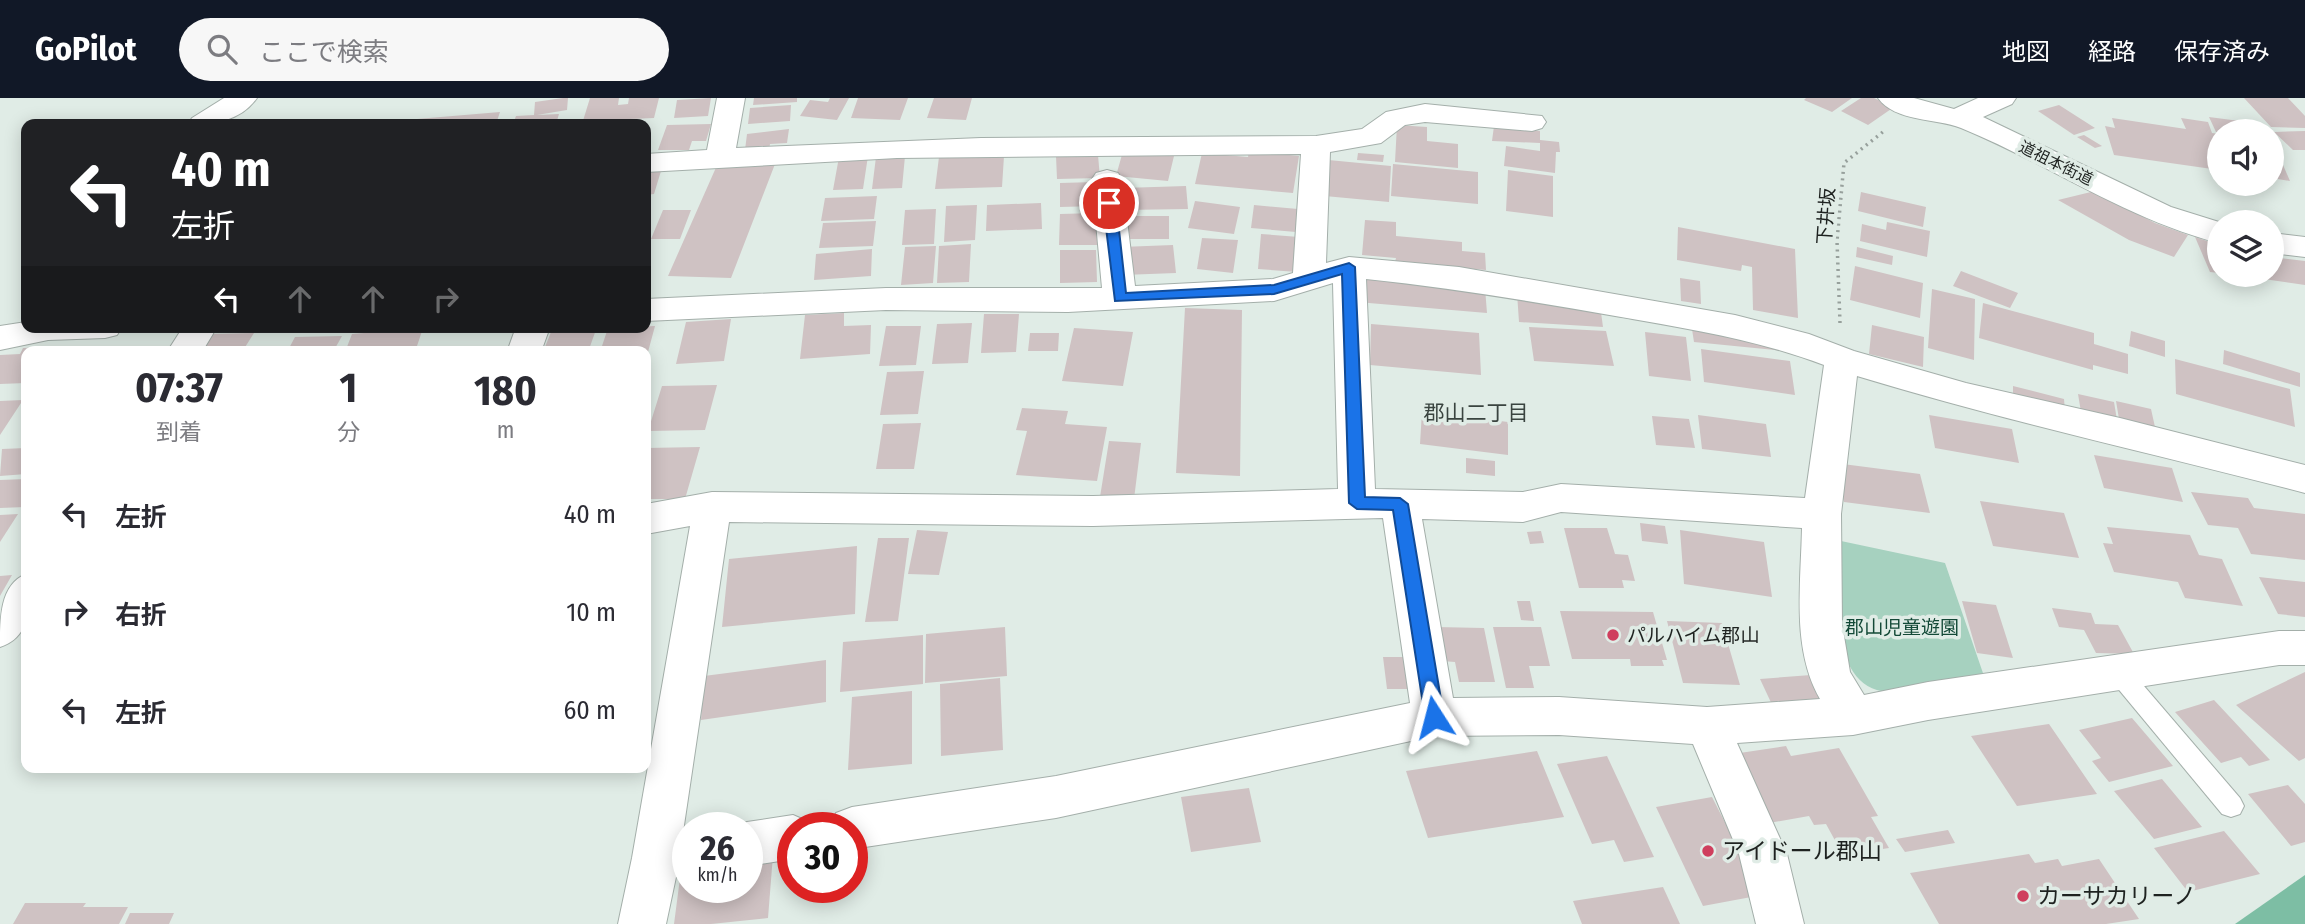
<!DOCTYPE html>
<html lang="ja">
<head>
<meta charset="utf-8">
<style>
	:root { --surface:#fff; --page:#f7f7f7; --text:#2b2b33; --muted:#7c7c81; --accent:#111827 }
	body { margin:0; font-family:"Fira Sans Condensed","Noto Sans JP",sans-serif; background:var(--page); color:var(--text); height:100vh; display:flex; flex-direction:column; font-size:26px; white-space:nowrap }
	* { box-sizing:border-box; margin:0 }
	p { font-size:23px; color:var(--muted) }
	.icon { flex:none; width:38px; height:38px; fill:none; stroke:currentColor; stroke-width:2; stroke-linecap:round; stroke-linejoin:round }
	.map { position:relative; flex:1; overflow:hidden }
	.details { position:absolute; left:21px; top:248px; width:630px; height:427px; display:flex; flex-direction:column; background:var(--surface); border-radius:14px; box-shadow:0 4px 18px #0003 }
	.details>* { flex:none }
	.banner { position:absolute; left:21px; top:21px; width:630px; height:214px; border-radius:14px; box-shadow:0 4px 18px #0003; background:#202124; color:#fff; overflow:hidden }
	.controls { position:absolute; left:2207px; top:21px; display:grid; gap:14px }
	.controls a { display:grid; place-items:center; width:77px; height:77px; border-radius:50%; background:var(--surface); box-shadow:0 4px 18px #0003; font-size:35px }
	.speed { position:absolute; left:672px; top:714px; display:flex; gap:14px; font-size:35px; font-weight:700; text-align:center }
	.speed>* { display:grid; place-content:center; width:91px; height:91px; border-radius:50%; background:var(--surface); box-shadow:0 4px 18px #0003; line-height:1 }
	.speed small { font-size:18px; font-weight:400 }
	.speed .limit { border:10px solid #d22; background:#fff; color:#111 }
	.pin { position:absolute; display:grid; place-items:center; width:60px; height:60px; color:#fff; margin:-30px; border:4px solid #fff; border-radius:50%; box-shadow:0 2px 7px #0007 }
	.me { position:absolute; width:77px; margin:-38px; rotate:351deg; stroke-linejoin:round; filter:drop-shadow(0 0 5px #0008) }
	.turn { display:flex; align-items:center; gap:24px; height:147px; padding:0 35px; font-size:32px }
	.turn .icon { width:91px; height:91px; stroke-width:2.5 }
	.turn b { display:block; font-size:49px; line-height:60px }
	.lanes { display:flex; align-items:center; height:66px; padding:0 35px; background:#0003; justify-content:center; gap:35px; direction:ltr }
	.lanes .off { opacity:.35 }
	.eta { display:flex; justify-content:space-evenly; align-items:center; height:119px; text-align:center }
	.eta b { font-size:42px; font-weight:700; line-height:49px }
	ul { padding:0; list-style:none }
	li { display:flex; align-items:center; gap:21px; height:98px; padding:0 35px }
	li div { flex:1 }
	li b { display:block; font-size:26px }
	li em { font-style:normal }
	header { display:flex; align-items:center; gap:42px; box-sizing:border-box; height:98px; padding:0 35px; background:var(--accent); color:#fff }
	header strong { font-size:33px }
	nav { display:flex; gap:38px; margin-inline-start:auto; font-size:24px }
	.search { width:490px; height:63px; background:var(--page); display:flex; align-items:center; gap:18px; box-sizing:border-box; padding:0 24px; border-radius:38px; color:var(--muted); font-size:26px }
	.map>svg:first-child { display:block }
	.green { fill:#a6d1bf }
	.water { fill:#7dbea4 }
	.building { fill:#cfc2c3 }
	.lines { fill:none; stroke-linecap:round; stroke-linejoin:round }
	.service-casing { stroke:#a4afaa; stroke-width:2 }
	.minor-casing { stroke:#a4afaa; stroke-width:2 }
	.path { stroke:#97a09c; stroke-width:3.5; stroke-dasharray:2 4.5; stroke-linecap:butt }
	.service { fill:#fff; fill-rule:evenodd }
	.minor { fill:#fff; fill-rule:evenodd }
	.route { fill:#1a73e8; stroke:#114b97; stroke-width:2 }
	.poi-dot { fill:#cf3f5e; stroke:#e0ece6; stroke-width:2.5 }
	.labels { text-anchor:middle; dominant-baseline:central; stroke-width:7; stroke-linejoin:round; paint-order:stroke }
	.far-street-label { font-size:16px; fill:#1e2220; stroke:#e0ece6 }
	.street-label { font-size:19px; fill:#1e2220; stroke:#e0ece6 }
	.park-label { font-size:19px; fill:#134937; stroke:#e0ece6 }
	.poi-label { font-size:19px; fill:#1e2220; stroke:#e0ece6; text-anchor:start }
	.neighbourhood-label { font-size:21px; fill:#3a4440; stroke:#e0ece6 }
	.near-poi-label { font-size:23px; fill:#1e2220; stroke:#e0ece6; text-anchor:start }
</style>
</head>
<body>
<header>
<strong>GoPilot</strong>
<div class="search"><svg class="icon" aria-label="search" viewBox="0 0 24 24"><circle cx="10" cy="10" r="6"/><path d="M15 15l6 6"/></svg>ここで検索</div>
<nav><a>地図</a><a>経路</a><a>保存済み</a></nav>
</header>
<div class="map">
<svg width="2305" height="826" viewBox="0 0 2305 826">
	<rect width="100%" height="100%" fill="#e0ece6"/>
	<path class="green" d="M1841,443L1945,465L1984,578C1961,582 1938,586 1914,590C1906,591 1896,594 1888,594C1825,590 1839,484 1841,443Z"/>
	<path class="water" d="M2305,777V826H2235Z"/>
	<path class="building" d="M563,0H568L567,12L537,17L559,16L556,26H513L516,18L534,17L535,4Z
		M590,0H619L618,7L628,6L629,0H659L654,20L630,21L629,26H582Z
		M711,0L708,18L674,20L677,2Z
		M754,0H797V4L753,7Z
		M830,0H849L837,22L800,18L810,2L828,4Z
		M858,0H908L900,22L851,20Z
		M934,0H972L966,22L927,20Z
		M1806,0H1852L1832,14L1804,2Z
		M1861,0H1874L1894,9L1868,27L1841,13Z
		M2244,0H2288L2305,18V30L2271,29Z
		M791,7L790,23L748,26L750,10Z
		M2059,7L2095,30L2074,37L2038,13Z
		M500,14L496,26H415L417,21Z
		M2209,19L2247,24L2251,33L2216,34Z
		M2112,20L2186,31L2181,20L2208,24L2212,35L2219,36V72L2114,57L2105,28L2115,30Z
		M711,26L706,43H692L689,52H658L667,27Z
		M1397,27L1427,29V43L1458,46V70L1395,64Z
		M1494,28L1540,33V42L1559,44L1560,54H1556L1555,75L1504,68L1506,48L1540,53V45L1492,43Z
		M789,31L787,45L770,46L769,51L745,52L747,36Z
		M2305,33V52H2293L2274,34Z
		M2084,37L2102,48L2095,50L2077,39Z
		M2272,52L2277,53L2290,83L2272,80Z
		M1123,53L1174,58L1168,83L1116,78Z
		M1249,53L1299,58L1293,95L1195,86L1202,55L1248,59Z
		M1358,55L1384,57L1383,64L1357,62Z
		M1098,57L1100,80L1057,81L1056,58Z
		M868,58L863,91L833,92L839,59Z
		M905,58L902,90L872,91L876,59Z
		M1004,58L1002,89L935,91L939,59Z
		M1318,61L1391,68L1389,104L1314,97Z
		M718,65L775,66L731,180L668,178Z
		M1393,66L1478,74V106L1391,98Z
		M1508,72L1553,78V119L1506,113Z
		M661,73L654,96L646,97V74Z
		M1095,84L1097,108L1060,109V85Z
		M1186,88L1188,111L1124,112L1123,90Z
		M2095,93L2155,125L2188,137L2174,159L2129,142L2058,102Z
		M1861,94L1926,109L1923,129L1858,113Z
		M877,98L874,121L821,123L825,100Z
		M1195,103L1240,109L1234,136L1188,130Z
		M1041,105L1042,131L986,133L987,107Z
		M977,107L975,142L944,144L946,108Z
		M1254,107L1298,111L1296,134L1251,130Z
		M936,111L934,146L902,147L905,112Z
		M663,112H691L680,141H651Z
		M1097,115V147H1059L1060,116Z
		M1125,118H1169V141H1125Z
		M1365,122L1396,124V138L1462,144V153L1485,155L1486,172L1395,164L1396,160L1362,157Z
		M876,123L873,148L819,150L823,125Z
		M1887,124L1930,133L1927,159L1860,143L1862,126L1886,132Z
		M1678,129L1795,151L1798,220L1753,212L1752,169L1742,167L1741,173L1677,162Z
		M1261,136L1299,139L1297,174L1258,171Z
		M2195,139L2219,147V175L2210,174Z
		M1202,140L1238,142L1233,175L1197,171Z
		M971,146L969,184L937,185L939,148Z
		M1173,147L1176,175L1123,177L1121,149Z
		M936,148L933,185L901,187L905,149Z
		M1857,149L1893,158L1892,167L1856,159Z
		M872,151L871,178L814,182L816,156Z
		M1060,152H1096L1097,184L1060,185Z
		M2272,159L2305,163V187L2243,178L2272,177Z
		M1855,168L1923,185L1920,220L1850,202Z
		M1961,173L2018,195L2010,210L1953,188Z
		M1359,179L1485,190L1487,215L1357,204Z
		M1680,180L1700,183L1701,206L1681,203Z
		M1932,191L1975,201L1974,262L1928,250Z
		M1517,195L1600,207L1603,229L1519,224Z
		M1983,205L2094,235V246L2128,256V276L2093,267V272L1979,240Z
		M1185,210L1242,212L1240,378L1176,375Z
		M844,215V228L871,227L870,256L800,261L805,217Z
		M984,216H1019L1016,254L981,255Z
		M731,221L724,263L676,266L686,224Z
		M972,225L968,265L932,266L937,226Z
		M1691,225L1785,253L1694,244Z
		M1371,226L1479,235L1481,277L1370,267Z
		M1872,227L1924,239L1923,269L1869,256Z
		M655,228L648,254H600L608,230Z
		M886,228H921L916,267L879,268Z
		M553,229H597L588,254H543Z
		M1529,229L1606,233L1614,268L1534,263Z
		M423,230L415,254H345L352,236Z
		M1074,230L1133,234L1123,288L1062,283Z
		M2131,233L2165,243V259L2129,248Z
		M1645,234L1686,239L1691,283L1649,278Z
		M254,235L242,254H197L208,236Z
		M1030,235H1059L1058,253H1028Z
		M342,238L333,254H287L295,239Z
		M51,249L48,254H26V285L0,286V257L20,256L23,250Z
		M106,250L103,254H68V252Z
		M1701,251L1790,263L1795,297L1704,284Z
		M2224,252L2300,275V289L2223,266Z
		M2175,261L2290,291L2295,329L2176,296Z
		M924,273L918,316L880,317L887,274Z
		M717,287L705,332L648,333L662,288Z
		M2013,288L2064,301L2065,313L2013,301Z
		M2078,296L2114,304L2117,322L2081,314Z
		M23,302L0,337V303Z
		M2116,303L2151,311L2155,329L2119,321Z
		M1022,310L1068,313L1065,326L1107,329L1097,383L1016,377L1027,333L1016,332Z
		M1422,313L1508,324V357L1420,346Z
		M1698,317L1766,326L1771,359L1702,351Z
		M1929,317L2012,331L2019,365L1935,350Z
		M1652,318L1689,321L1695,350L1656,347Z
		M921,325L914,371H876L883,326Z
		M1109,343L1141,345L1134,401L1100,399Z
		M700,349L685,401H646V350Z
		M26,350V376L0,378L2,351Z
		M2094,357L2172,370L2183,404L2104,390Z
		M1466,360L1495,363V378L1466,375Z
		M1835,365L1920,376L1930,415L1844,404Z
		M26,381L25,409L0,410V382Z
		M2191,394L2248,400L2254,410L2305,416V462L2251,456L2238,430L2208,427Z
		M1980,403L2064,415L2079,460L1993,448Z
		M18,416L0,444V417Z
		M1640,425L1665,428L1668,446L1642,443Z
		M2107,429L2190,437L2199,457L2222,461L2243,508L2185,500L2178,484L2114,474L2103,445L2113,446Z
		M1564,430H1607L1615,456L1628,457L1635,483L1622,482L1624,490H1579Z
		M917,432L948,434L939,477L908,476Z
		M1680,432L1764,444L1772,499L1684,486Z
		M1541,433L1544,445L1530,446L1527,434Z
		M878,440H909L898,523L865,524Z
		M857,448L855,516L722,529L729,461Z
		M12,477L0,498V478Z
		M2259,479L2305,484V519L2278,516Z
		M1517,503H1530L1534,523L1521,522Z
		M1962,503L1996,507L2013,560L1977,555Z
		M2052,510L2091,515L2095,526L2118,527L2134,556L2096,555L2084,532L2059,529Z
		M1560,513L1653,514L1667,562H1662L1664,568H1631L1630,561H1572Z
		M1667,523L1722,525L1740,587L1683,585Z
		M1005,529L1007,578L925,585L926,536Z
		M1436,529L1484,530L1495,584H1459L1455,564L1442,563Z
		M1493,529H1541L1550,568H1529L1534,590H1506Z
		M923,537V586L840,594L843,544Z
		M1383,559H1406L1410,591H1387Z
		M826,562V604L701,622L704,578Z
		M2305,574V660L2299,663L2236,607Z
		M1811,577L1827,608L1775,613L1760,581Z
		M1000,580L1003,652L941,658L940,586Z
		M912,593V666L848,672L852,599Z
		M2214,602L2270,662L2249,668L2241,659L2221,665L2175,614Z
		M2132,620L2173,668L2109,684L2092,663L2101,660L2079,632Z
		M2049,626L2097,696L2017,708L1971,638Z
		M1786,648L1791,658L1839,650L1878,718L1871,719L1889,750L1843,757L1826,726L1814,727L1809,718L1769,725L1733,656Z
		M1537,653L1564,719L1428,740L1406,673Z
		M1607,658L1654,759L1624,764L1614,742L1592,746L1557,666Z
		M2162,681L2202,729L2154,741L2114,693Z
		M2288,687L2305,706V744L2291,748L2248,696Z
		M1249,690L1261,744L1191,754L1181,699Z
		M1712,699L1762,797L1703,808L1656,709Z
		M1948,732L1955,745L1905,754L1896,741Z
		M2224,733L2260,776L2188,794L2154,750Z
		M2029,756L2035,765L2058,761L2062,768L2099,761L2139,821L2106,826H1939L1910,775Z
		M773,757L768,820L711,826H674L682,765H688V789H747V760Z
		M1663,789L1680,826H1582L1573,803Z
		M25,805H86L83,809H128L119,826H13Z
		M130,815H174L169,826H125Z"/>
	<g class="lines">
		<g class="service-casing">
			<path id="service" d="M2118,564L2126,567L2240,700L2244,708L2240,716L2231,719L2222,716L2110,581L2106,574L2110,567Z"/>
		</g>
		<g class="minor-casing">
			<path id="minor" d="M224,0H257C240,24 214,26 188,26L192,20Z
				M717,0H745L736,50L981,40L1316,38L1362,31L1386,14L1425,6L1542,18L1546,24L1542,30L1532,33L1425,24L1405,27L1381,45L1330,54L1326,165L1349,159L1459,169L1735,217L1809,236L1854,253L1966,285L2120,320L2305,367V395C2156,356 2005,323 1857,278L1841,416L1842,526L1850,574L1864,597L1928,584L2279,533H2305V567H2279L1928,622L1853,637L1737,645L1787,756L1804,826H1756L1739,756L1693,646L1559,637L1434,638L1056,720L852,751V730H829L836,715L852,709L1056,678L1410,605L1383,420L1093,428L729,424L683,734L688,733V777L676,779L666,826H618L632,760L690,428L646,436V406L712,394L1093,398L1338,391L1333,185L1274,203L1068,214L886,212L646,223V201L886,190H1102L1092,81L1096,75L1107,72L1118,75L1122,81L1135,188L1273,181L1293,175L1301,56L897,60L646,74V56L707,52ZM1366,181C1452,190 1536,204 1621,219C1690,231 1758,242 1824,267L1805,400L1561,386L1523,394L1375,391ZM1561,414L1802,430C1801,485 1791,551 1820,601L1707,609L1559,599L1453,600L1422,421L1523,424Z
				M1878,0H1914L1954,11L1978,0H2016L2012,6L1983,19L2171,109L2219,124V145C2126,121 2049,66 1961,30C1936,20 1895,24 1878,0Z
				M2272,135L2305,139V159L2272,155Z
				M26,224V229H122L117,237L105,240L48,242L0,252V228Z
				M183,229H217L202,254H167Z
				M516,229H550L541,254H507Z
				M26,476C27,506 34,538 0,549C0,519 0,487 26,476Z
				M793,717L809,724L812,730H793V761L747,768V730H733L747,724Z"/>
		</g>
		<path class="path" d="M1840,225L1837,143L1844,65L1884,33"/>
		<use href="#service" class="service"/>
		<use href="#minor" class="minor"/>
	</g>
	<path class="route" d="M1109,101L1116,105L1126,195L1274,187L1349,165L1355,169L1365,399L1400,400L1408,406L1444,619L1441,625L1434,627L1428,625L1425,619L1393,412L1357,411L1349,405L1342,176L1274,196L1115,203L1103,105Z"/>
	<g class="poi-dot">
		<circle cx="1613" cy="537" r="7"/>
		<circle cx="1708" cy="753" r="7"/>
		<circle cx="2023" cy="798" r="7"/>
	</g>
	<g class="labels">
		<g class="far-street-label">
			<text transform="translate(2056 65) rotate(26)">道祖本街道</text>
		</g>
		<g class="street-label">
			<text transform="translate(1826 118) rotate(-86)">下井坂</text>
		</g>
		<g class="park-label">
			<text x="1902" y="529">郡山児童遊園</text>
		</g>
		<g class="poi-label">
			<text x="1627" y="537">パルハイム郡山</text>
		</g>
		<g class="neighbourhood-label">
			<text x="1476" y="315">郡山二丁目</text>
		</g>
		<g class="near-poi-label">
			<text x="1722" y="753">アイドール郡山</text>
			<text x="2037" y="798">カーサカリーノ</text>
		</g>
	</g>
</svg>
<div class="controls">
<a><svg class="icon" aria-label="sound" viewBox="0 0 24 24"><path d="M4 9h4l5-4v14l-5-4H4zM17 9q2 3 0 6"/></svg></a>
<a><svg class="icon" aria-label="layers" viewBox="0 0 24 24"><path d="M12 4l9 5-9 5-9-5zM3 14l9 5 9-5"/></svg></a>
</div>
<div class="speed"><div>26<small>km/h</small></div><div class="limit">30</div></div>
<div class="pin" style="left:1109px;top:105px;background:#d93025"><svg class="icon" aria-label="arrive" viewBox="0 0 24 24"><path d="M6 21V4h12l-3 4 3 4H6"/></svg></div>
<svg class="me" style="left:1434px;top:619px" viewBox="-20 -20 40 40"><path d="M0-17L14 15 0 8-14 15z" fill="#1a73e8" stroke="#fff" stroke-width="4"/></svg>
<div class="banner">
<div class="turn"><svg class="icon" aria-label="left" viewBox="0 0 24 24"><path d="M17 20v-9H6M10 6l-5 5 5 5"/></svg><div><b>40 m</b>左折</div></div>
<div class="lanes"><svg class="icon" aria-label="left" viewBox="0 0 24 24"><path d="M17 20v-9H6M10 6l-5 5 5 5"/></svg><svg class="icon off" aria-label="ahead" viewBox="0 0 24 24"><path d="M12 20V5M6 11l6-6 6 6"/></svg><svg class="icon off" aria-label="ahead" viewBox="0 0 24 24"><path d="M12 20V5M6 11l6-6 6 6"/></svg><svg class="icon off" aria-label="right" viewBox="0 0 24 24"><path d="M7 20v-9h11M14 6l5 5-5 5"/></svg></div>
</div>
<section class="details">
<div class="eta">
<div><b>07:37</b><p>到着</p></div>
<div><b>1</b><p>分</p></div>
<div><b>180</b><p>m</p></div>
</div>
<ul>
<li><svg class="icon" aria-label="left" viewBox="0 0 24 24"><path d="M17 20v-9H6M10 6l-5 5 5 5"/></svg><div><b>左折</b></div><em>40 m</em></li>
<li><svg class="icon" aria-label="right" viewBox="0 0 24 24"><path d="M7 20v-9h11M14 6l5 5-5 5"/></svg><div><b>右折</b></div><em>10 m</em></li>
<li><svg class="icon" aria-label="left" viewBox="0 0 24 24"><path d="M17 20v-9H6M10 6l-5 5 5 5"/></svg><div><b>左折</b></div><em>60 m</em></li>
</ul>
</section>
</div>
</body>
</html>
